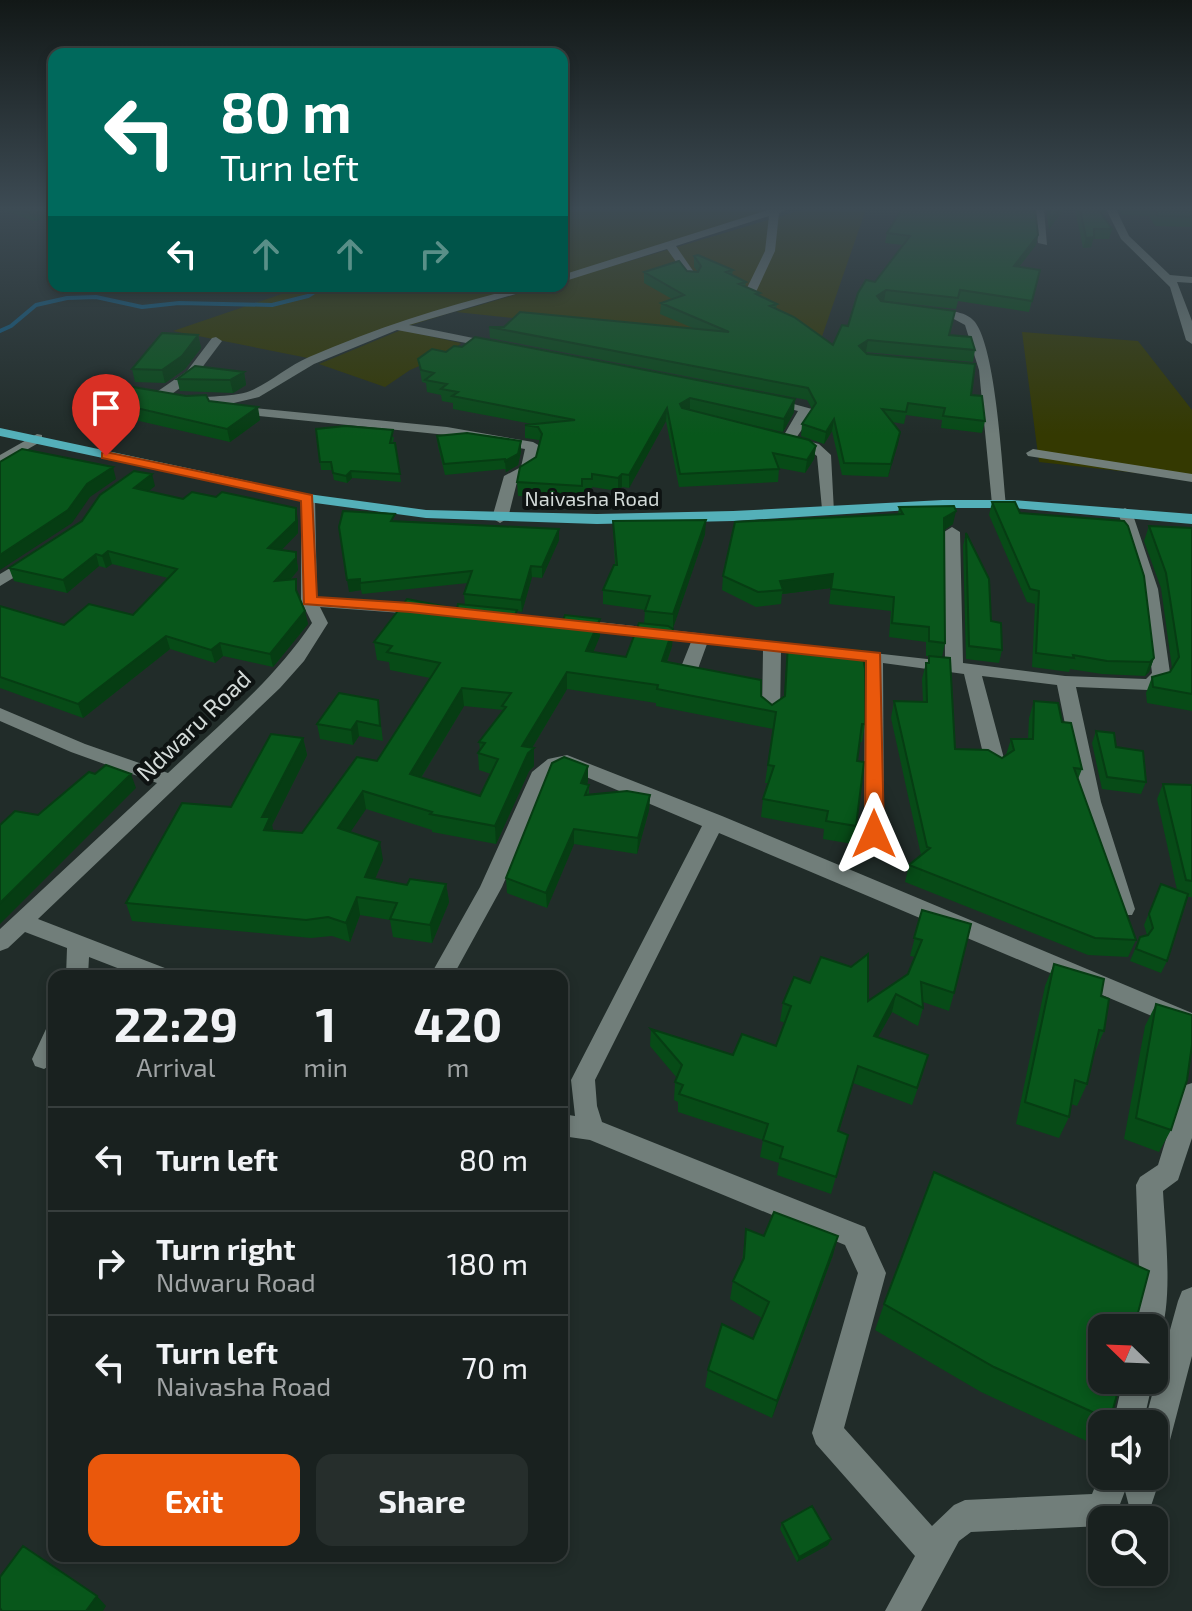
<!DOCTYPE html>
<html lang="en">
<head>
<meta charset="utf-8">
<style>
	:root { --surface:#19211f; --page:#262e2c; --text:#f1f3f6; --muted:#9fa3a4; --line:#373e3d; --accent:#ea580c }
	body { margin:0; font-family:"Exo 2",sans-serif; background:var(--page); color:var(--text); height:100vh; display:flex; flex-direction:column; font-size:30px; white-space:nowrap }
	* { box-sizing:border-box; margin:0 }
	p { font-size:26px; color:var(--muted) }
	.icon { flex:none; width:44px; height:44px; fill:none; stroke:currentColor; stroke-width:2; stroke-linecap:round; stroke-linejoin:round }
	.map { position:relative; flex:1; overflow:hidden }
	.panel { position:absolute; left:48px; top:970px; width:520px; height:592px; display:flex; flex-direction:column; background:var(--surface); border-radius:16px; box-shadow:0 4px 12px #0003,0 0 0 2px var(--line) }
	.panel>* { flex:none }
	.top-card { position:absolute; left:48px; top:48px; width:520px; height:244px; border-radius:16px; box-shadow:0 4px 12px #0003,0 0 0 2px var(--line); background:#00695c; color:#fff; overflow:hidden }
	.needle { width:52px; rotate:293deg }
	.controls { position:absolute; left:1088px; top:1314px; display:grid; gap:16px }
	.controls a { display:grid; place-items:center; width:80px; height:80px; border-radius:16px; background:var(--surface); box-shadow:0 4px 12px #0003,0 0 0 2px var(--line); font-size:40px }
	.pin { position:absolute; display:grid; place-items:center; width:68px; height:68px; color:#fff; margin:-82px -34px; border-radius:50% 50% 50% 0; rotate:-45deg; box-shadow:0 0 8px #0007 }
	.pin .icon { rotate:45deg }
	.me { position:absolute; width:88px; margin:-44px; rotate:0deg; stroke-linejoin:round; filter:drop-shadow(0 0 6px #0008) }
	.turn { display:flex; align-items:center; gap:28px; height:168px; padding:0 40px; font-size:36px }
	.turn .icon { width:104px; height:104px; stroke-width:2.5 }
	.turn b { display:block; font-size:56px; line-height:68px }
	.lanes { display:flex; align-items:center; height:76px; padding:0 40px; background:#0003; justify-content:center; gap:40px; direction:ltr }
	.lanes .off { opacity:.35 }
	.eta { display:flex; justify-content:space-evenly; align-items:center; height:136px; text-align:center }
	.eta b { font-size:48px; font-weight:700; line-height:56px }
	.cta { display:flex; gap:16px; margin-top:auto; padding:16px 40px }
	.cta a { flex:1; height:92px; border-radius:16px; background:var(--accent); color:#fff; font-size:32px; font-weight:700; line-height:92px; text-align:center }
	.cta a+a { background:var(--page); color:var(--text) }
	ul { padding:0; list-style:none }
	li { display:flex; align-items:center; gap:24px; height:104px; padding:0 40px; border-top:2px solid var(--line) }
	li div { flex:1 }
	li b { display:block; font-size:30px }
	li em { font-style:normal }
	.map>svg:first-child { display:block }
	.green { fill:#343901 }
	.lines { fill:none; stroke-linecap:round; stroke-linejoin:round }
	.stream { stroke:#0f5b82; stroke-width:4 }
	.minor { fill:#717e7a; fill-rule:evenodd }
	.major { fill:#54b0b9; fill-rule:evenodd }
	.wall { fill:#074b17; fill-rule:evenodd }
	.shaded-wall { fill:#063d13 }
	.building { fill:#08571b; stroke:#063d13; stroke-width:2; fill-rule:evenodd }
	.route { fill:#ea580c; stroke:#983908; stroke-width:2 }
	.labels { text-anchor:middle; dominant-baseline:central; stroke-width:8; stroke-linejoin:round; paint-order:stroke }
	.far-street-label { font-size:20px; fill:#d3dad8; stroke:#0e1312 }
	.street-label { font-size:24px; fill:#d3dad8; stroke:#0e1312 }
</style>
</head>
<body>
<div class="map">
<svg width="1192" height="1611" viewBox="0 0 1192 1611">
	<rect width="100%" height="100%" fill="#212c29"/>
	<path class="green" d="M562,209H774L562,277Z
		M805,209H866L817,351L456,312L545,286H562V281Z
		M305,286H534L308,358L173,331Z
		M401,330L461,343L452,352L410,370L385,387L319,364Z
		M1022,332L1138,341L1192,410V479L1039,462Z"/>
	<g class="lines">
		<path class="stream" d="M0,331L11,326L36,305L67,298L96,297L142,307L179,303L272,305L308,296L324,286"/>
		<path class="minor" d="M771,209H787L779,213L775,251L756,292L746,290L765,251L769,216L676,246L698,278L697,280H689L667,249L562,282V275Z
			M1034,209H1044L1047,245L1038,243Z
			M1106,209H1116L1129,236L1170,275L1192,277V283L1177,282L1192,321V344L1186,340L1170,287L1121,239Z
			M524,286H543L409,325L498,343V349L397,330L314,364L259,397L221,406L192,405L185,401C194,395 233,398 250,391C271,382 288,366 309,357C379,326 450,305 524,286Z
			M929,309C943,310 966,310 975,322C996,350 1002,466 1006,504L1004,507H994L992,504L979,370L965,325L952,318L925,314L923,312Z
			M216,337L222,341L195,377L165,399L110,392L104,388L110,384L158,391L187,371L212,338Z
			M764,396L812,409L810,418L796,438L819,444L831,455L834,512H824L822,509L817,456L809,450L781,440L798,411L764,402Z
			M233,406L447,427L533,442L540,446L534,469L518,478L508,518L500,523L492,518L504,476L521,467L525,449L447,435L228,413V407Z
			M37,434L42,435V441L0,465V455Z
			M1033,449L1192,474V482L1028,456L1026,453Z
			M308,494L315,498L317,597L429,605L437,610L429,615L320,607L328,623L304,661L280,688L38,919L170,970L173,976H138L89,957L88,976H66L67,948L25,932L8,948L0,951V929L157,783L71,752L0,721V708L85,744L168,773C219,725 273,681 312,623L301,601V498Z
			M1125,508L1132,512L1158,589L1170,673L1163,685L1148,690L1076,687L1101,802L1135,909L1132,915H1116L1113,909L1081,802L1057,685L982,676L1006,766L996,772L986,766L964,674L883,663L884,834L881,839H867L864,834L865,661L781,652L780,714L771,720L762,714L763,650L707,644L695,677L686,682L677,677L691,642L572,629L564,624L572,619L945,661L944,532L952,527L960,532L963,663L1065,676L1146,679L1152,673L1142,589L1118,512Z
			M32,555L40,560L38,563L0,586V574Z
			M567,755L722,816L1192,1013V1033L719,833L595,1080L597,1106L602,1122L865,1227L886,1273L844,1428L932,1526L954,1505L965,1500L1092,1494L1102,1469V1476H1154V1464L1161,1476L1151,1506L1140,1511L1129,1506L1125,1491L1114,1520H1102V1526L971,1532L959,1541L921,1611H885L915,1556L816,1444L812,1433L858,1273L845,1245L590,1140L562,1136V1114L575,1116L571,1080L702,826L565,768L550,776L502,887L453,976H430L480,887L532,772L548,759Z
			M54,1026V1063L44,1069L35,1066L32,1059L46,1029Z
			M1192,1083V1138L1178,1180L1163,1191C1165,1231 1174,1302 1159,1338L1154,1340V1328H1135L1139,1269L1136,1185L1140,1177L1158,1165L1180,1094L1183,1086Z
			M1192,1287V1356L1169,1444L1165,1455L1154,1459V1424H1144L1178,1301L1182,1291Z
			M1123,1380H1153L1143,1424H1113Z"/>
		<path class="major" d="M0,428L308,494L426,510L597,514L733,511L943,500H1012L1192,514V524L1012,508H943L733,521L597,524L426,518L308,502L0,436Z"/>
	</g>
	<path class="wall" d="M1,209H54V216L34,221Z
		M1046,209H1064L1049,229Z
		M1075,209H1107L1105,214H1101L1112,229L1109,239H1093L1091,247L1083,248Z
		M1118,209H1192V227L1155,226L1149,216L1122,215Z
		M887,233L1038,235L1036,245L1019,267L1040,270L1029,312L958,301L956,309L884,301L975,350L973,362L865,352L971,395L985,421L982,433L941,428L942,420L906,415L904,424L892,422L900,432L888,477L842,475L832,431L824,444L801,436L802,424L812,409L807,400L490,338L489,327L695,329L660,314L661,303L672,299L644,283V272L687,271L698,272L694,267V256L733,270L732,275L746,282L745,287L760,296L777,304L776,309L833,345L848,326L875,282L903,245L885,243Z
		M198,335L201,348L185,369L165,383L135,382L132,369Z
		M418,359L794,412L783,432L713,416L816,446L814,459L805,473L779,468L778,482L679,487L666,421L629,488L622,487L618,491L592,487V492H582V499L518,496L517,482L536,457L540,443L539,440L525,438V425L532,424L453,409V403L442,401L441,395L427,392L426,383L422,382Z
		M244,372L246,385L233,393L180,391L177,379Z
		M106,401H209L260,420L230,442L109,414Z
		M316,429L394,437L393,443H395L401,482L352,478L347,483L334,480L332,470H321Z
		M437,436L521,451L518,465L506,472L505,469L445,475L438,446Z
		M155,486L148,491L183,499L298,521V533L281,550L298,565V570L290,580L298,595L308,624L273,667L223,656L215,663L170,649L83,718L0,688V606L64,625L133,615L168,578L112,564L106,568L99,566L67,593L14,581L9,568Z
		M992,502L1020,513L1154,658L1149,672L1145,676L1102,674L1070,669L1069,672L1032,667L1035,604L1027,602L989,515Z
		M899,507L953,524L944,530L945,643L942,657L955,749L1002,758L1006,755L1011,739H1028L1029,718L1034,701L1062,722L1082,769L1078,779L1136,940L1128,957L1088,955L905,882L909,865L921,855L891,718L894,701H923L922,679L926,663H928L929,656H926V642L889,637L891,611L829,604L831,588L782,594L781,604L756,607L722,590L723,576L898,514Z
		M396,521L559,529V540L542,578L532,577L522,612L517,611V615L600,636L593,652L626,657L644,624L645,610L603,604V590L615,565L613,521L705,534L673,628L672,646L667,662L761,696L772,705L784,697L788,644L865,724L862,742H860L857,761L856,826L853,844L823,839L824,829L761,817L763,799L768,783H765L773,729L656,706V703L567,689L532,748H534V766L529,771L496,844L432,832V830L366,809L350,832L383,860L375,879L407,885L446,884L449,902L432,943L393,937L390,920L360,915L350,942L332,936L311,938L132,921L126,903L231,807L303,738L307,755L272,825L273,831L302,833L377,761L430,678L390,670L389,662L377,660L374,642L465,605L464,594L468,583L362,594L361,590L349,592ZM464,706L503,710L479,742L480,750L478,753L479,770L491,774L480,796L421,778Z
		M1149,526L1192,528V711L1147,703L1146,693L1152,677L1170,672L1172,668L1161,588L1144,541Z
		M966,533L991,621L1002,650L999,663L966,659L963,546Z
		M378,700L383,741L359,736L353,745L320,739L317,724Z
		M1096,731L1116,747L1146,782L1141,794L1102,789L1092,743Z
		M588,766V781L587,784L589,785V795H650L649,810L637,854L574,844L547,908L507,893L506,878Z
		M1163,784L1192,785V897H1188L1167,961L1161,973L1130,961L1140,937L1147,935L1144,925L1156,896L1177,890L1157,799Z
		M922,910L954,993L949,1011L923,1002V1008L918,1026L892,1012L878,1037L923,1073L912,1105L853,1083L839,1132L843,1152L831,1194L777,1175L779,1163L760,1157L763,1140L678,1112V1102L674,1100L675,1082L677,1078L650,1046L651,1029L733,1055L776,1046L785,1023L780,1021L783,1003L868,1001L908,974L915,957L910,956Z
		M1054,964L1101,996L1104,1031L1094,1054L1087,1084L1077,1106L1071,1104L1069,1117L1059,1138L1016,1124L1045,986Z
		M1156,1004L1171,1130L1159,1152L1124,1139L1145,1026Z
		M746,1229L764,1236L833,1255L772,1418L705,1387L708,1370L753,1339L762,1318L730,1299L733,1281L742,1262Z
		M884,1304L1110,1420L1107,1424H1102V1432L1093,1444L981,1392L875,1330Z
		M782,1523L828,1545L797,1562L780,1529Z"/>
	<path class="shaded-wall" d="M49,209H54V216L34,221L32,214Z
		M1058,209H1064L1049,229L1051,219Z
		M1038,235L1036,245L1011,277L1014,266Z
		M1094,237L1091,247L1083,248L1086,238Z
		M886,290L884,301L875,307L877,296Z
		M198,335L201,348L185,369L165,383L162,370Z
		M868,340L866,351L857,357L859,346Z
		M244,372L246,385L233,393L230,380Z
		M690,398V410L679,416L680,404Z
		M795,399L794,412L783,432L784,419Z
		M258,407L260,420L230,442L227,429Z
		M667,408L666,421L629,488V475Z
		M834,419L832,431L824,444L826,432Z
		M900,432L898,444L888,477L891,464Z
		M521,441V451L518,465L506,472L505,461Z
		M816,446L814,459L805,473L807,460Z
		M113,467L116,479L90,497L72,523L0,570V555L87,484Z
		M351,471L352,478L347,483L346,476Z
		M152,474L155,486L138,500L134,488Z
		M622,474V487L618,491V478Z
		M296,508L298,521V533L271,561L268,548Z
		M956,511L953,524L941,532L944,518Z
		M706,520L705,534L673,628V614Z
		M559,529V540L542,578V567Z
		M108,551L112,564L106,568L102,556Z
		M296,552L298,570L278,594L275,581Z
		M96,554L99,566L67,593L63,580Z
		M531,566L532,577L522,612L521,600Z
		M833,574L831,588L782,594L783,590L780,581Z
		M360,579L361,590L349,592L347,580Z
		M305,611L308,624L273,667L270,654Z
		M600,619V636L586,669V651Z
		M673,629L672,646L661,679L662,661Z
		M166,636L170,649L83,718L78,704Z
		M220,643L223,656L215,663L211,650Z
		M1154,658L1149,672L1145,676L1150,662Z
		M567,672V689L530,751L534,748V766L529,771L496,844L495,826L522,746Z
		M462,688L464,706L412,792L410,774Z
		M357,721L359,736L353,745L351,730Z
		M303,738L307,755L272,825L274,835L264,830L262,817Z
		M588,766V781L581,798V783Z
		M131,774L136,788L0,924V903Z
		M363,791L366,809L341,846L338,828Z
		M650,795L649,810L637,854L638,838Z
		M574,829V844L547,908L546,893Z
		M380,842L383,860L368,895L365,877Z
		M446,884L449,902L432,943L430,925Z
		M357,897L360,915L350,942L346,923Z
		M896,994L892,1012L869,1053L874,1036Z
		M838,1236L833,1255L772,1418L777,1401Z
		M831,1539L828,1545L797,1562L799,1557Z
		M97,1596L106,1606L103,1611H86Z"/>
	<path class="building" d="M19,209H49L32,214Z
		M902,209H1035L1038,235L1014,266L1040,270L1032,301L960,290L958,298L886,290L877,296L881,301L955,311L949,335L971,337L975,350L868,340L859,346L867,354L975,364L971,395L982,396L985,421L943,416L945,408L908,403L906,412L882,409L900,432L891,464L844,463L834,419L826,432L802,424L816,403L808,388L489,327H504L520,312L729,332L661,303L684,295L644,272L679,261L687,271L698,272L701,266L694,256L698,255L733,270L726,272L746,282L739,284L760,293L756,294L777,304L770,306L794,317L833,345L842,325L848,326L858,293L866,280L875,282L910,236L887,233Z
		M1050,209H1058L1051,219Z
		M1080,209H1098L1112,229H1094V237L1086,238Z
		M1154,209H1192V217L1158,216Z
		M162,333L198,335L182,356L162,370L132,369Z
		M475,337L795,399L784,419L690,398L680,404L682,408L809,440L816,446L807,460L773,453L779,469L680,474L667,408L629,475L622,474L618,478L592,474V479H582V486L517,482L520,467L536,457L542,434L538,427L525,425L575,420L452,396L458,392L441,389L447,384L425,380L434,373L421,370L418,359L432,349L446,352L454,346L462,347Z
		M195,366L244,372L230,380L177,379Z
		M133,387L186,396L206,395L209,401L258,407L227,429L106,401Z
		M345,426L393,430L390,443H395L400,474L351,471L346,476L333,473L331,462H320L316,429Z
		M467,433L521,441L518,454L505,461V459L444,464L437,436Z
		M22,449L113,467L87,484L68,510L0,555V462Z
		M134,471L152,474L134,488L183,499L192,492L216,497L222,492L296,508V521L268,548L296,552V558L275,581L296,579V590L305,611L270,654L220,643L211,650L166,636L78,704L0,677V606L64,625L89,604L133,615L177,569L108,551L102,556L96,554L63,580L9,568L82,521L100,495Z
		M992,502H1015L1020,513L1124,521L1128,526L1144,576L1154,658L1150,662L1107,661L1073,655L1074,658L1036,653L1039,591L1030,589Z
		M954,506L956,511L944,518L945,643L929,641V627L892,623L894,597L831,589L833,574L780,581L783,590L758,592L723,576L735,522L903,514L899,507Z
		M343,511L395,514L391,521L559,529L542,567L531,566L521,600L464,594L472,571L360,583V579L347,580L339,527Z
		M706,520L673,614L645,611L650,596L603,590L614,565H617L613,521Z
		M1149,526L1192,528V694L1153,687L1152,677L1170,672L1179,657L1166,573Z
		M966,533L989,579L991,621L1001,623L1002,650L969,646Z
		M407,599L457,609L458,604L517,610L515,615L563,620L565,615L600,619L586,651L626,657L639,623L668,626L673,629L662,661L761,680V696L772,705L785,696L788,644L862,651L865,669V724H862L857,761L864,762L856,826L826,821L828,811L763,799L774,766L768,765L776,712L657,689L658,685L567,672L522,746L534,748L528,753L495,826L430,814L432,812L363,791L338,828L380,842L365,877L407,885L410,879L446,884L430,925L390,919L397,903L357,897L346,923L328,917L306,920L126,903L182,803L231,807L271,734L303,738L262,817H270L264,830L302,833L357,757L377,761L440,663L387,652L392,646L374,642ZM462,688L511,693L502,706L506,707L479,742L485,743L478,753L498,759L480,796L410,774Z
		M929,656L950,658L955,749L988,750L1002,758L1014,750L1011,739H1033L1034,701L1058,703L1062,722L1071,723L1082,769L1074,768L1136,940L1095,938L909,865L930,848L927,847L894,701L927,702L926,663H929Z
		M339,693L378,700L380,726L357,721L351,730L317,724Z
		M1096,731L1114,733L1116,747L1143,751L1146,782L1107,777Z
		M564,757L588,766L581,783L589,785L585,795L627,791L650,795L638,838L574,829L546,893L506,878L552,763Z
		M106,765L131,774L0,903V825L15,811L38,815L89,772L95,774Z
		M1163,784L1192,785V881L1186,880Z
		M1161,884L1188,894L1167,961L1136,949L1140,937L1148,935L1153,928L1149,914Z
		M922,910L971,924L954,993L921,982L923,1008L896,994L874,1036L928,1055L917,1088L858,1066L838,1131L848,1135L836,1177L780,1158L783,1147L763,1140L768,1124L679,1094L683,1085L675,1082L682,1065L651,1029L733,1055L742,1034L776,1046L791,1006L783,1003L794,977L810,983L821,957L851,967L868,954V1001L908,974L922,940L914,938Z
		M1054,964L1104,979L1101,996L1109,999L1104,1031L1099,1030L1087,1084L1075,1080L1069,1117L1025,1102Z
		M1156,1004L1192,1015V1045L1187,1080L1171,1130L1136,1118Z
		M934,1172L1149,1271L1134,1328H1102V1380H1121L1110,1420L994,1367L884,1304Z
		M774,1212L838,1236L777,1401L708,1370L722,1324L753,1339L769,1302L733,1281L744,1258L746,1229L764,1236Z
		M812,1506L831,1539L799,1557L782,1523Z
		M23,1546L97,1596L86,1611H2L0,1608V1577Z"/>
	<linearGradient id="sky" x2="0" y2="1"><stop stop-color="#121817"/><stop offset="0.48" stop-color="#3d4b54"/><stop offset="1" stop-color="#3d4b54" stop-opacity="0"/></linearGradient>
	<rect width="1192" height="435" fill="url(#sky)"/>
	<path class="route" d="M106,452L312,495L317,597L410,603L880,653L884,834L874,840L865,834L866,661L410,612L304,604L301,501L102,458V453Z"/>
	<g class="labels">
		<g class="far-street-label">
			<text x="592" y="498">Naivasha Road</text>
		</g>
		<g class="street-label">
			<text transform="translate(193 725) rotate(-44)">Ndwaru Road</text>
		</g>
	</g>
</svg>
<div class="controls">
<a><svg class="needle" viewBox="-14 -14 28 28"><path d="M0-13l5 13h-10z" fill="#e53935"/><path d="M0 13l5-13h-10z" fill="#9fa3a4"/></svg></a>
<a><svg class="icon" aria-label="sound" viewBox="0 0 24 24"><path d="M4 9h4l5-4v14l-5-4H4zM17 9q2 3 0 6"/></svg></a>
<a><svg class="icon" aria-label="search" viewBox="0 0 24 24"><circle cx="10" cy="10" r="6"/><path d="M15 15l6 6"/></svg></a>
</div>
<div class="pin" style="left:106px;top:456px;background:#d93025"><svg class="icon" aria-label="arrive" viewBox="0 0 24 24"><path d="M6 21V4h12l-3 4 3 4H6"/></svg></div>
<svg class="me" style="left:874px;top:834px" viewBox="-20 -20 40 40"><path d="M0-17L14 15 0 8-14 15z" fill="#ea580c" stroke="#fff" stroke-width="4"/></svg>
<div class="top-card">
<div class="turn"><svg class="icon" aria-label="left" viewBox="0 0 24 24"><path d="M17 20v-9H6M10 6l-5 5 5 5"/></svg><div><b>80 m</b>Turn left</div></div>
<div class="lanes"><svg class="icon" aria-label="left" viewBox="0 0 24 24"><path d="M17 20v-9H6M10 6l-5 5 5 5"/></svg><svg class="icon off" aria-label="ahead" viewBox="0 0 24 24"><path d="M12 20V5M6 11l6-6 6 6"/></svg><svg class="icon off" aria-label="ahead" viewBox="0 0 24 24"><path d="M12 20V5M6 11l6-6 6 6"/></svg><svg class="icon off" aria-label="right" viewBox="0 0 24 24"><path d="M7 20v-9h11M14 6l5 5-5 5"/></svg></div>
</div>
<section class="panel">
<div class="eta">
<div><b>22:29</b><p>Arrival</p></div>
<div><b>1</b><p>min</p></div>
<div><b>420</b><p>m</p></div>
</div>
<ul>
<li><svg class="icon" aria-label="left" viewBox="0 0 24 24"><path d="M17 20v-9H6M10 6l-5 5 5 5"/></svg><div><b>Turn left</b></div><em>80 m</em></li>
<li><svg class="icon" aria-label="right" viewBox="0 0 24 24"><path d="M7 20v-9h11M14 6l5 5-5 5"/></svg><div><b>Turn right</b><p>Ndwaru Road</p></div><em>180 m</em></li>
<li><svg class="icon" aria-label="left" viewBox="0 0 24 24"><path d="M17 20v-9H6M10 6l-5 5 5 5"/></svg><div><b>Turn left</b><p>Naivasha Road</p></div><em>70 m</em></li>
</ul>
<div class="cta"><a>Exit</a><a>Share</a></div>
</section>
</div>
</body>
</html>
